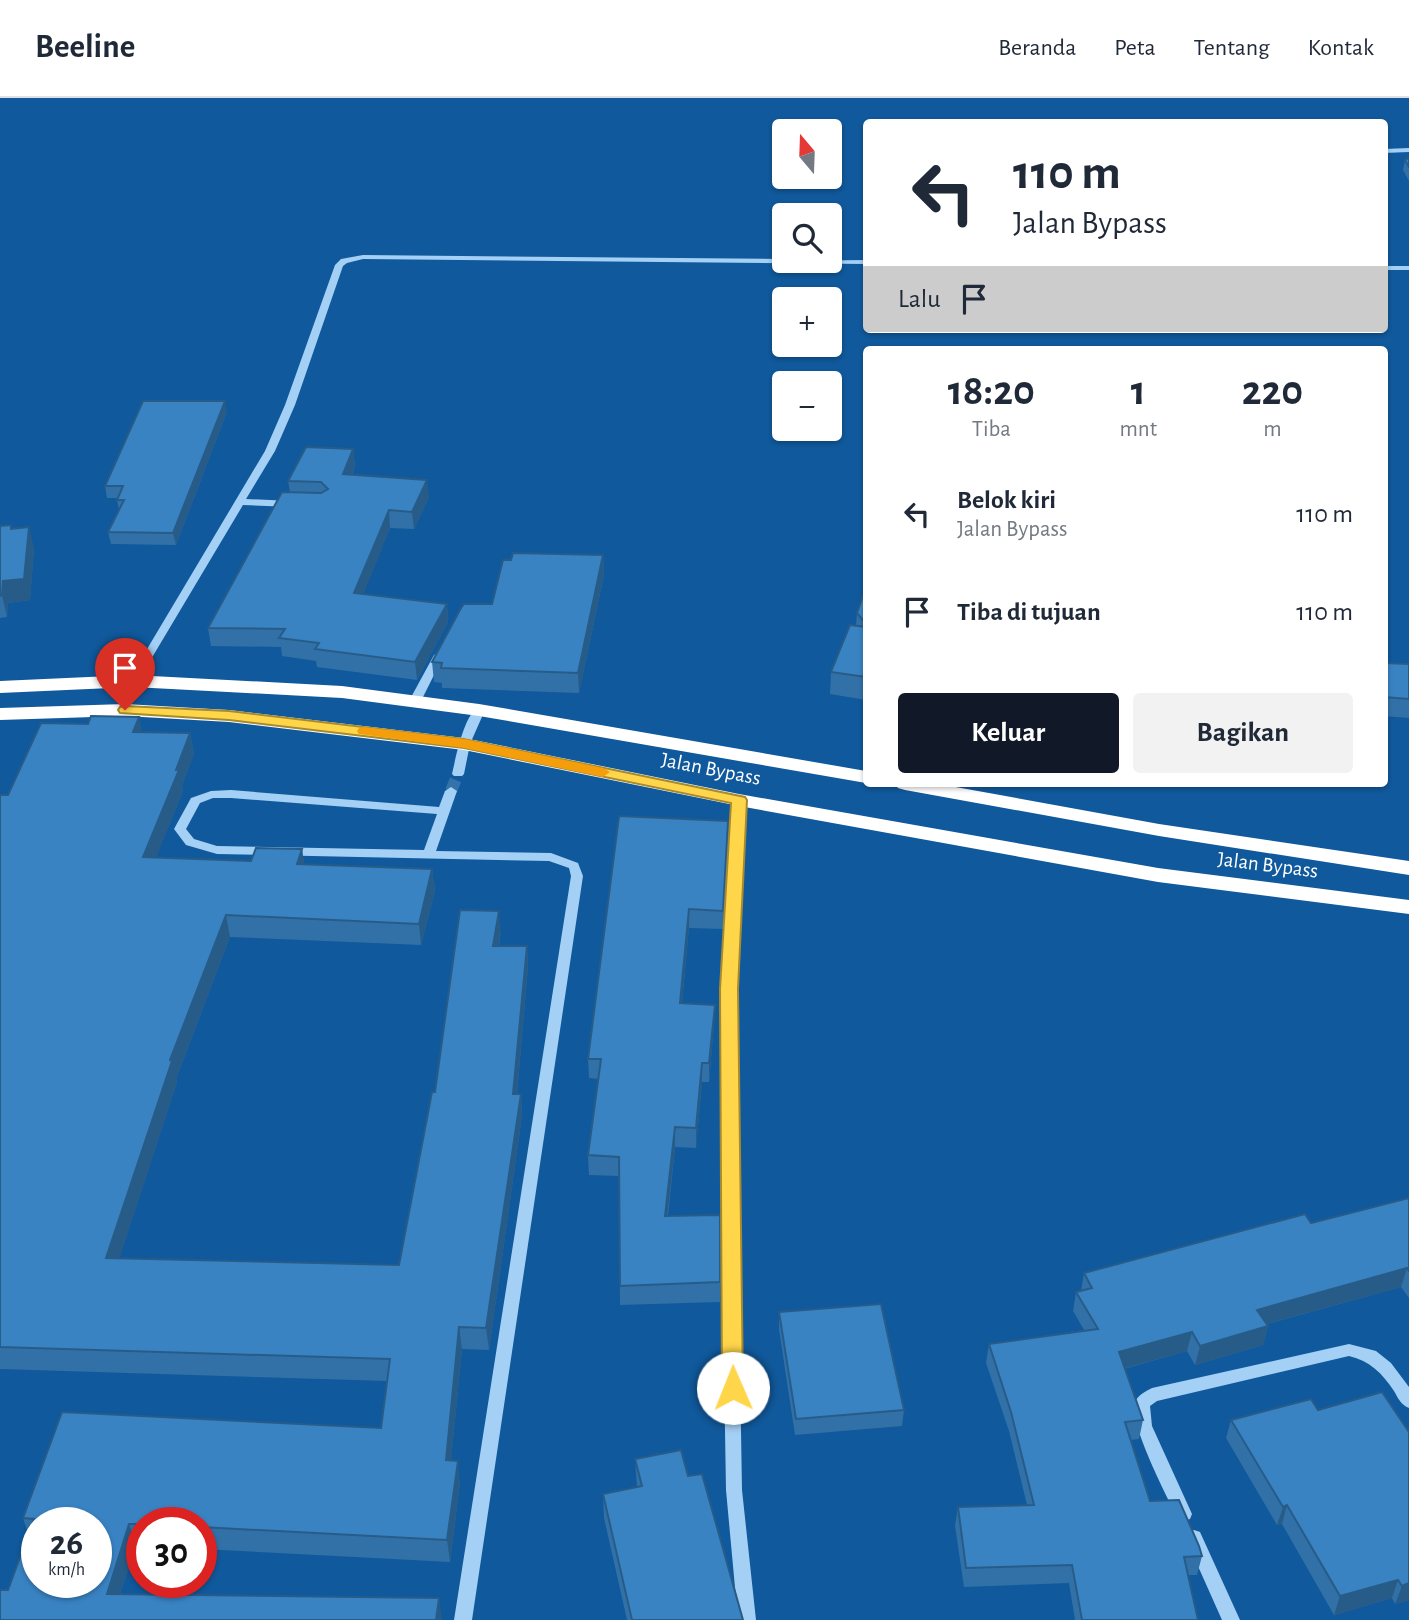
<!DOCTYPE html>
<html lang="id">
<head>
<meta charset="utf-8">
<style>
	:root { --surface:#fff; --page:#f2f2f3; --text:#1f2937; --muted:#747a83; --line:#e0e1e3; --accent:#111827 }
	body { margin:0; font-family:"Alegreya Sans",sans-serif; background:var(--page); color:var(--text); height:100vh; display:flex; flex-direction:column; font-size:26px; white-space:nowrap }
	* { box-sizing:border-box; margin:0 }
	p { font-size:23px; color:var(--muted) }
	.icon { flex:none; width:38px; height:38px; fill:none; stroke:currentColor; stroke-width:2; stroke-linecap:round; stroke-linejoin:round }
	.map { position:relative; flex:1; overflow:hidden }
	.details { position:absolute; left:863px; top:248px; width:525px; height:441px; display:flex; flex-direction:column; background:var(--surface); border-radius:7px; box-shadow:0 2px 5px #0004 }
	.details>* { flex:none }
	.top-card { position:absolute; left:863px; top:21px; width:525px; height:214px; border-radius:7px; box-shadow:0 2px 5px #0004; background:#fff; color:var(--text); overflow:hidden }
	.needle { width:46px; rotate:341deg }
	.controls { position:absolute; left:772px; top:21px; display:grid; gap:14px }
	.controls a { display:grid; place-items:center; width:70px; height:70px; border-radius:7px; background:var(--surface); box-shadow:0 2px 5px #0004; font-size:35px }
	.speed { position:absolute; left:21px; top:1409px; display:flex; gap:14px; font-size:35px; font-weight:700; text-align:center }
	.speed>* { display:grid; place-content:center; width:91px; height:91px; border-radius:50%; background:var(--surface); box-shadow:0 2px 5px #0004; line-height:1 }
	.speed small { font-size:18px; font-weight:400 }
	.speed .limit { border:10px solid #d22; background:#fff; color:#111 }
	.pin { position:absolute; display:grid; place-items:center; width:60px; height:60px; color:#fff; margin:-72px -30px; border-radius:50% 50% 50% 0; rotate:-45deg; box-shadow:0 0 7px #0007 }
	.pin .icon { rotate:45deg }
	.me { position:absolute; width:77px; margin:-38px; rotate:359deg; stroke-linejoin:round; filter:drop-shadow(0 0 5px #0008) }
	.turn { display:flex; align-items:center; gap:24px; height:147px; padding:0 35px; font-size:32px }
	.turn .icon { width:91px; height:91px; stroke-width:2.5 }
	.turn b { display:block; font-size:49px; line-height:60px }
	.then { display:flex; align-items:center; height:66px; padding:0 35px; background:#0003; gap:14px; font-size:26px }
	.eta { display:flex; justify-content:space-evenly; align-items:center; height:119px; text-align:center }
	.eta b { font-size:42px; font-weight:700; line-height:49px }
	.button { display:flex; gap:14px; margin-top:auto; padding:14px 35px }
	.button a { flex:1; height:80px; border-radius:7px; background:var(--accent); color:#fff; font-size:28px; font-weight:700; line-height:80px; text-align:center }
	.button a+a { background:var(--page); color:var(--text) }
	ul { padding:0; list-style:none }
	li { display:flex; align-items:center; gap:21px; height:98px; padding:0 35px }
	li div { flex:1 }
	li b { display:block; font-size:26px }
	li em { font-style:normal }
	header { display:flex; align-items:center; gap:42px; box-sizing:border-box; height:98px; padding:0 35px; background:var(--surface); border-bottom:2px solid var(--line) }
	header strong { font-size:33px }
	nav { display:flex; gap:38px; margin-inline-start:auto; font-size:24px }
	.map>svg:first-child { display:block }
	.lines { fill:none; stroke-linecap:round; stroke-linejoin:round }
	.minor-tunnel { stroke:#3472ab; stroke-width:12; stroke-dasharray:12 6; stroke-linecap:butt }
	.minor { fill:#a4d0f5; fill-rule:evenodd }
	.highway { fill:#fff; fill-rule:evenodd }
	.wall { fill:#3171a8 }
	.shaded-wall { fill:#285c88 }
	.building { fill:#3983c3; stroke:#285c88; stroke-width:2; fill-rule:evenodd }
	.route { fill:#ffd54a; stroke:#a68a30; stroke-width:2 }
	.slow { fill:#f59e0b }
	.labels { text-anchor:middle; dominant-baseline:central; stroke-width:6; stroke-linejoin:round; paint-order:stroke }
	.street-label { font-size:21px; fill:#fff; stroke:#10599c }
</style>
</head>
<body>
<header>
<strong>Beeline</strong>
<nav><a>Beranda</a><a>Peta</a><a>Tentang</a><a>Kontak</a></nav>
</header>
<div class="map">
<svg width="1409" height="1522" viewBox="0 0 1409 1522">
	<rect width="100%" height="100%" fill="#10599c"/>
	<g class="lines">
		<path class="minor-tunnel" d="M451,693L458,676"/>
		<path class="minor" d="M1409,50V54L1384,55V51Z
			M363,157L784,161V163L866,162V166L363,161L347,165L343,168L295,307L275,353L246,401L292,403L297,406L292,409L243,407L138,583L137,585H129L128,583L265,353L285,307L335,167L341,161Z
			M1384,168H1409V172H1384Z
			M439,554L444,557L421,603L419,605H411L409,603L434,557Z
			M479,609L485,612L470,646L464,676L462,678H454L452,676C456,659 464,616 479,609Z
			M451,689L457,693L436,753L551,755L578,765L583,778L472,1522H454L571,778L569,770L549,763L217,756L186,747L174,731L191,700L211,693L231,692L439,709L445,693ZM213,700H231L437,716L424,752L217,748L194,741L186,731L200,705Z
			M739,698L745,702L736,891L739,1214L742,1392L756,1522H738L726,1392L723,1214L722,891L733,702Z
			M1349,1246L1376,1253L1391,1265L1409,1289V1310C1401,1307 1398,1300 1394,1293C1382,1275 1370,1263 1349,1258L1157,1303L1150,1308L1152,1328L1192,1416L1190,1421L1184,1423L1178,1421C1168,1401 1127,1322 1135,1304C1138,1297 1146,1293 1152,1290Z
			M1194,1432L1200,1434L1240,1522H1222L1185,1439L1188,1434Z"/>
		<path class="highway" d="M133,577L342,588L479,606L866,673V685L479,618L342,600L133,589L0,595V583Z
			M125,606L229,612L464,640L739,696L1158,770L1409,802V816L1158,784L739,708L464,652L229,624L125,618L0,622V610Z
			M895,686H939L1159,726L1409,763V777L1159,738L905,692L898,690Z"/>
	</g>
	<path class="wall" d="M1409,60V83L1403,72L1405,62Z
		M227,314L176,447L111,446L108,434L119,412L117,402L118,400H107L105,388Z
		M353,351L355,368L352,377L429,399L414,431L390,430L363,496L447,506L448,524L417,582L317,569L316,563L282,558L281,549L211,548L208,530L290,394L288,383Z
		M0,428L12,431L34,450L30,502L8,505L7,519L0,520Z
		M603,457L604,477L579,595L442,590V585L434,584L432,564L492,506Z
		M866,489V602L830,596L831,574L856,528L857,515Z
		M1384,565L1409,566V620L1384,618Z
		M142,634L190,635L194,656L182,687L183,693L156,759L251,763L302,751L304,766L432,771L435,793L421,847L230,839L176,981L177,984L119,1161L399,1167L435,994L501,834L499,848H527L528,869L517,996H521L522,1018L489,1252L462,1251L451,1362L460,1385L450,1464L201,1451V1424H142V1448H136L120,1496L442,1522L8,1492L28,1435L23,1420L381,1330L387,1283L0,1271V697H8Z
		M728,741L723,831L689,830L682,905L715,907L714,926L709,984H702L696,1050L675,1049L668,1118L720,1117V1204L620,1207L619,1078L589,1077L588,1057L599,981L589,980L588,961Z
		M1409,1100V1200L1401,1189L1267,1226L1268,1228L1263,1247L1195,1267L1187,1253L1124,1271L1143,1322L1139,1341L1131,1342L1150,1403L1202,1458L1197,1477H1188L1198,1522H1075L1069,1485L964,1489L955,1428L958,1409L1027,1407L1009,1333L986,1265L989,1246L1084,1232L1073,1213L1076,1194L1081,1193L1084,1175L1311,1125Z
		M779,1214L904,1312L902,1328L795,1337L779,1231Z
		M1318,1312L1409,1334V1502L1395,1506L1392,1500L1334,1517L1282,1426L1277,1427L1226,1340L1231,1322Z
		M635,1361L688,1378L743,1522H627L604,1420L603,1396L637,1389Z"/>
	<path class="shaded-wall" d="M225,303L227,314L176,447L173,435Z
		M353,351L355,368L345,393L343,376Z
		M427,382L429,399L414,431L412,414Z
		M389,412L390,430L357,513L354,495Z
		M29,429L34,450L30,502L8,505L7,519L2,497L3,483Z
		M603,457L604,477L579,595L578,575Z
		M447,506L448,524L417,582L415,564Z
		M139,619L143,639L133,634Z
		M190,635L194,656L182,687L183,693L148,780L143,759Z
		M728,723V741L723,831V813Z
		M302,751L305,773L297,766Z
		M432,771L435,793L421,847L419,826Z
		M689,811V830L680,925V905Z
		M499,813L501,834L495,869L493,848Z
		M226,817L230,839L176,981L177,984L112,1183L106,1160L170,962Z
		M527,848L528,869L515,1018L513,996Z
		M715,907L714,926L709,984V965Z
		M702,965V984L696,1050V1030Z
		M521,996L522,1018L489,1252L486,1230Z
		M675,1029V1049L665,1138V1118Z
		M1407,1170L1401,1189L1252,1230L1257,1212Z
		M1268,1228L1263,1247L1195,1267L1200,1248Z
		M459,1229L462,1251L449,1384L446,1362Z
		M1192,1234L1187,1253L1115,1273L1119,1254Z
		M458,1363L460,1385L450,1464L447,1442Z
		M1287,1407L1282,1426L1277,1427L1283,1409Z
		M129,1426L136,1448L113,1517L107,1496Z
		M1398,1482L1392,1500L1334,1517L1340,1498Z
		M1409,1485V1502L1395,1506L1402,1488Z
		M439,1500L442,1522H436Z"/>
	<path class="building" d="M1409,60V69L1405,62Z
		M143,303H225L173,435L108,434L124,402H117L123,388H105Z
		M306,349L353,351L343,376L427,382L412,414L389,412L354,495L447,506L415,564L315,551L319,545L279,540L285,531L208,530L282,394L321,395L328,391L321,384L288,383Z
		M11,427V431L29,429L24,481L3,483L2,497L0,498V428Z
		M513,455L603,457L578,575L441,570L442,565L432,564L461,510L464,506H492L503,462H511Z
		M866,489V526L857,515Z
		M850,527L866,529V579L831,574Z
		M1384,565L1409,566V601L1384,599Z
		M91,618L139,619L133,634L190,635L176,672H179L143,759L251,763L256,750L302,751L297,766L432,771L419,826L226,817L170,962L172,963L106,1160L399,1167L432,994H435L460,812L499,813L493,848H527L513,996H521L486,1230L459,1229L446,1362L458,1363L447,1442L201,1429V1424H142V1426H129L107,1496L439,1500L436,1522H0V1492H8L34,1421L23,1420L62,1314L381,1330L390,1261L0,1249V697H8L41,625L88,626ZM37,1424H96V1484H37Z
		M619,718L728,723L723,813L689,811L680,905L715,907L709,965H702L696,1030L675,1029L665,1118L720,1117V1184L620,1188L619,1059L588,1057L601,961H588Z
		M1409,1100V1173L1407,1170L1257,1212L1268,1228L1200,1248L1192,1234L1119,1254L1143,1322L1125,1324L1150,1403L1179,1402L1199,1448L1202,1458L1184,1459L1198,1522H1082L1072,1467L966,1470L958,1409L1034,1407L1011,1314L989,1246L1098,1231L1076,1194L1092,1190L1084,1175L1305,1116L1311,1125Z
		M881,1206L904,1312L796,1321L779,1214Z
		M1382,1294L1409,1334V1485L1402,1488L1398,1482L1340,1498L1287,1407L1283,1409L1231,1322L1311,1301L1318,1312Z
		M681,1352L688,1378L702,1376L743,1522H632L603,1396L642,1388L635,1361Z"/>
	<path class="route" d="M125,608L229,613L464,641L745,699L747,702L738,891L743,1290L740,1296L733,1299L725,1296L722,1290L720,891L731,705L464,650L229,622L120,615L118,612L120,609Z"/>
	<path class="slow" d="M364,629L464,641L603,670L610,674L603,679L464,650L359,636L357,633L359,630Z"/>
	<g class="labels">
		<g class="street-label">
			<text transform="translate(711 671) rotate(11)">Jalan Bypass</text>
			<text transform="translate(1268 767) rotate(7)">Jalan Bypass</text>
		</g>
	</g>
</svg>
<div class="controls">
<a><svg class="needle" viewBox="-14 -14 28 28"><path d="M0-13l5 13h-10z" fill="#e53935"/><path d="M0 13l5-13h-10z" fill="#747a83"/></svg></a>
<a><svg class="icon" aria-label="search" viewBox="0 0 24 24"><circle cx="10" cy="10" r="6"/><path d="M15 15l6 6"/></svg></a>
<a>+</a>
<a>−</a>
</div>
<div class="speed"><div>26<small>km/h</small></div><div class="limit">30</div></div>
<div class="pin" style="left:125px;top:612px;background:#d93025"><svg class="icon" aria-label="arrive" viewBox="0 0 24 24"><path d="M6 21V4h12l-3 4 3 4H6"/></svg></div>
<svg class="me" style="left:733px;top:1290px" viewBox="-20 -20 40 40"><circle r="19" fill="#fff"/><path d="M0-13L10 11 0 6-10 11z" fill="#ffd54a"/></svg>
<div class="top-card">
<div class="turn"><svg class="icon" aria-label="left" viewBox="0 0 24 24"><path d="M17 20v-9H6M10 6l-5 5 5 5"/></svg><div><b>110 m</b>Jalan Bypass</div></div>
<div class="then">Lalu<svg class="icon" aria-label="arrive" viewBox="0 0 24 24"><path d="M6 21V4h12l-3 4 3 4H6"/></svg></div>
</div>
<section class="details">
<div class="eta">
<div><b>18:20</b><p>Tiba</p></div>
<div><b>1</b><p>mnt</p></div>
<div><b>220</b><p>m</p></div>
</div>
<ul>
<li><svg class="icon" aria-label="left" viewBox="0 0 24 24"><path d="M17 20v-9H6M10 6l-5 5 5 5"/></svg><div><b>Belok kiri</b><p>Jalan Bypass</p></div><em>110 m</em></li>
<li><svg class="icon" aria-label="arrive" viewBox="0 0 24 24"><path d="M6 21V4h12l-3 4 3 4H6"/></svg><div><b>Tiba di tujuan</b></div><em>110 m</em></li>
</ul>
<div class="button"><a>Keluar</a><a>Bagikan</a></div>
</section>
</div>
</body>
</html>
